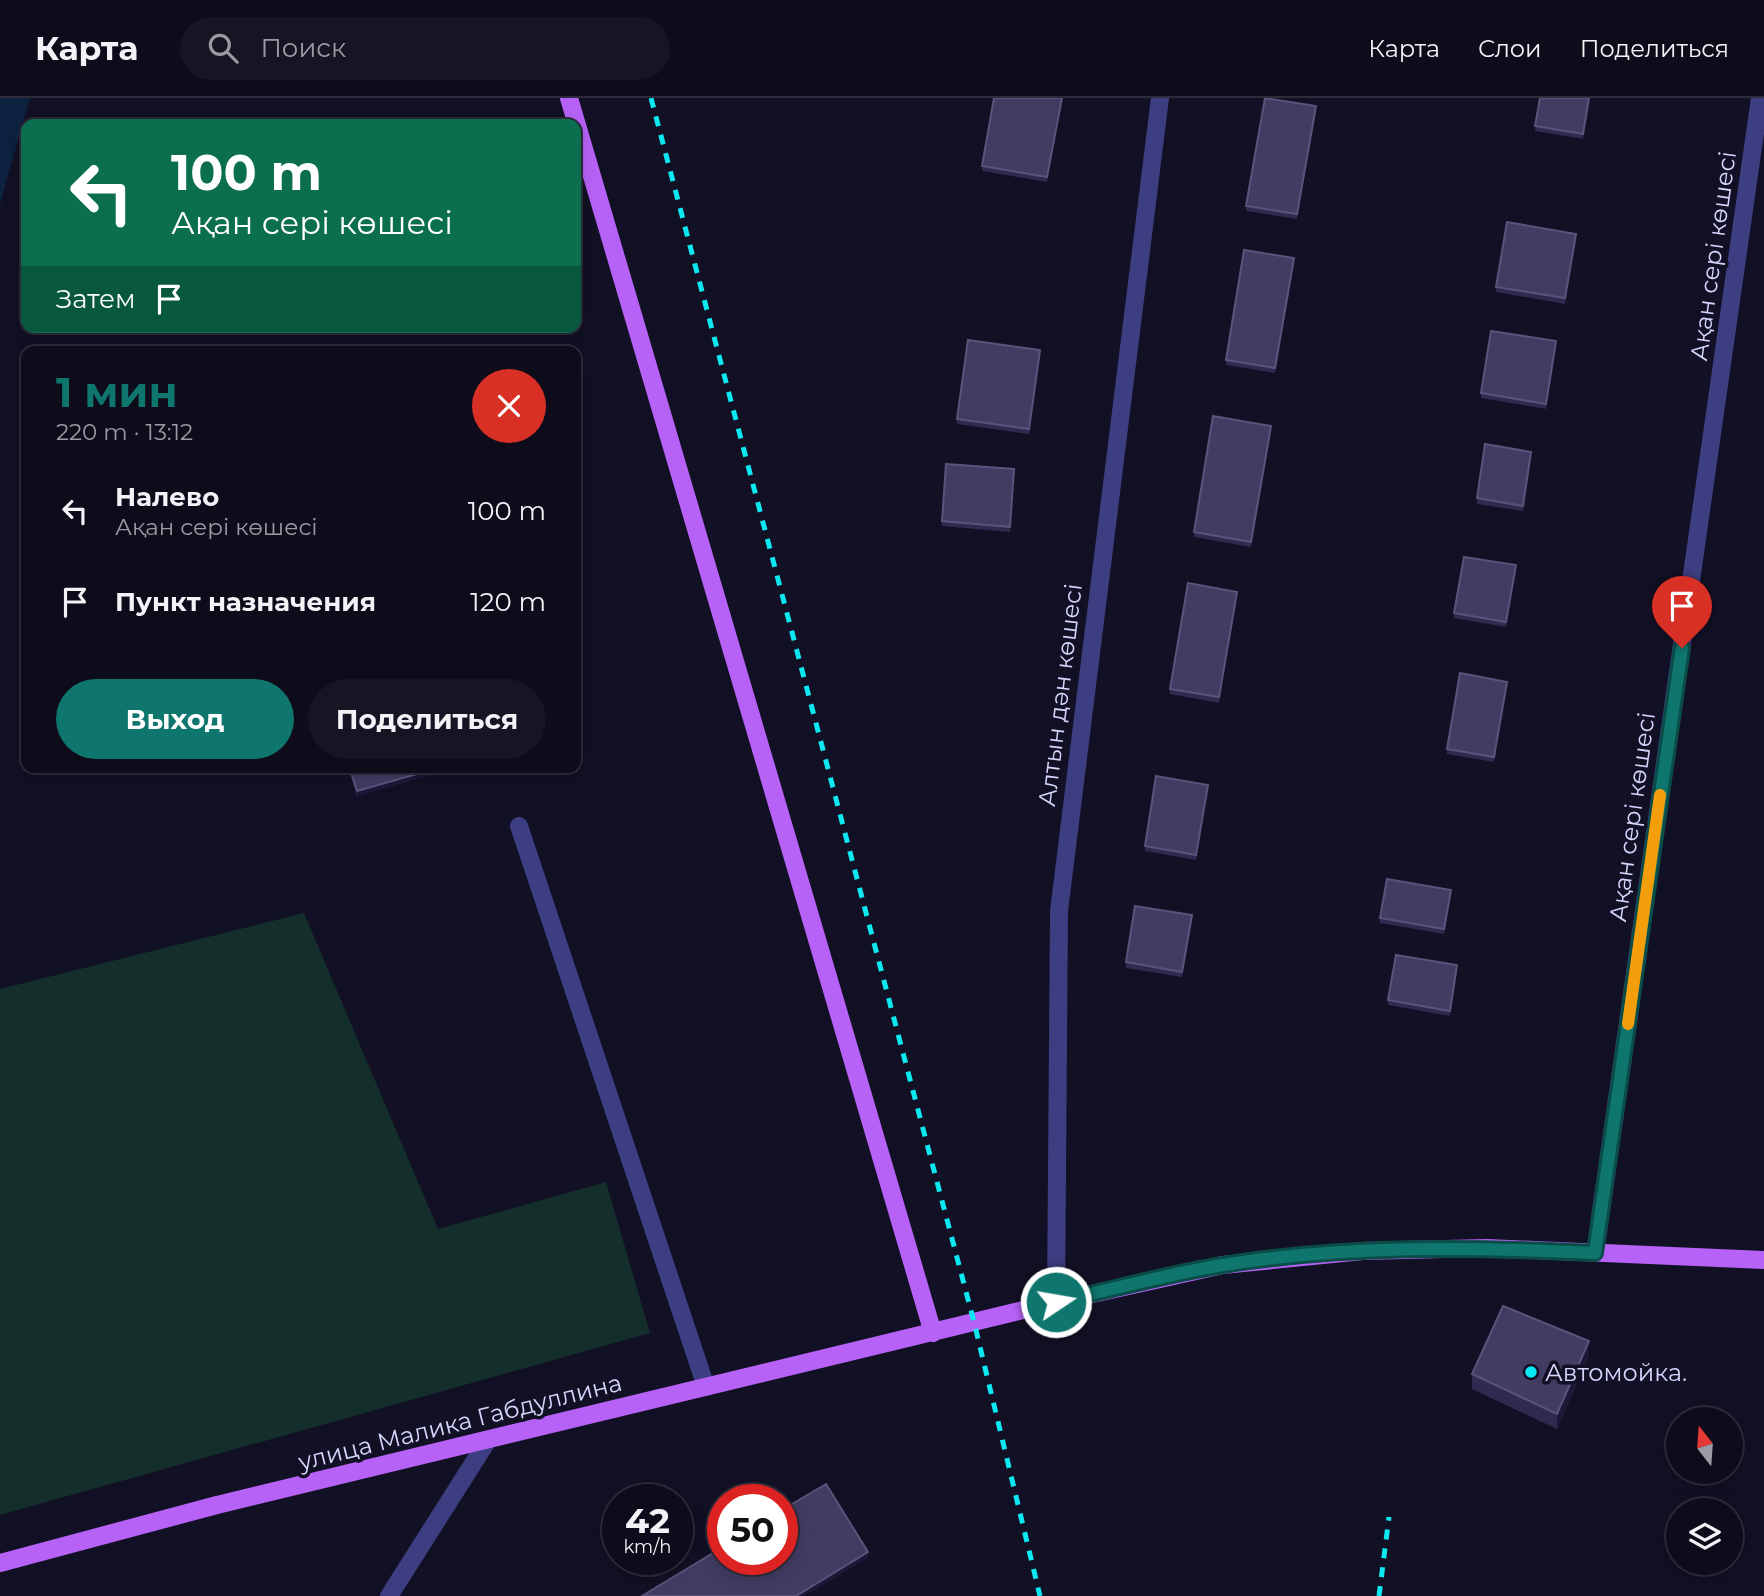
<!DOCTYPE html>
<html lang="ru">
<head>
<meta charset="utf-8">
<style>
	:root { --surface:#0e0c1b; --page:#171524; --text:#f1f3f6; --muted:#9b9ba3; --line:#2e2c3a; --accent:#0f766e }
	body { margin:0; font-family:Montserrat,sans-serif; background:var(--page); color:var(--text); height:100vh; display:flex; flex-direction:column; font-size:26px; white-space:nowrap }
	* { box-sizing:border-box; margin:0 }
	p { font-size:23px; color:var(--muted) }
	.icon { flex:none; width:38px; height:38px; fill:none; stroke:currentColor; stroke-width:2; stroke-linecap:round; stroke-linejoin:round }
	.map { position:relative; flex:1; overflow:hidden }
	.panel { position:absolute; left:21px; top:248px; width:560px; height:427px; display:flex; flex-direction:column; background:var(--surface); border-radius:14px; box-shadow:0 4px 18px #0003,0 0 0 2px var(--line) }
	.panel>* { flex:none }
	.top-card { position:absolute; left:21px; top:21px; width:560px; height:214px; border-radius:14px; box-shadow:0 4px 18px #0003,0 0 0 2px var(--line); background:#0b6e4f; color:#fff; overflow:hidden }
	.needle { width:46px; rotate:343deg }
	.fabs { position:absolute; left:1666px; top:1309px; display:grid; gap:14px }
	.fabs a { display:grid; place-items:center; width:77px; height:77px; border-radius:50%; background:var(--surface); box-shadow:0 4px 18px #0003,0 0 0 2px var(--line); font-size:35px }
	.speed { position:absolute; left:602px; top:1386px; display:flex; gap:14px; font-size:35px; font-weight:700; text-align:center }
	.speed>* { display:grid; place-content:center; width:91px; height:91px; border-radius:50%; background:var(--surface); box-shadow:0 4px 18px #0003,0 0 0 2px var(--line); line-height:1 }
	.speed small { font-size:18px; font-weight:400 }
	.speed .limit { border:10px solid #d22; background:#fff; color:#111 }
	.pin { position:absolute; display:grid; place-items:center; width:60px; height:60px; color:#fff; margin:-72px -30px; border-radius:50% 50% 50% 0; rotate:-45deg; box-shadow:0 0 7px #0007 }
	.pin .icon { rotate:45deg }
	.me { position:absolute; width:77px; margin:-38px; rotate:78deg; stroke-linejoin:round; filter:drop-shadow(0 0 5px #0008) }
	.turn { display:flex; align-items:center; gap:24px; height:147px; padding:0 35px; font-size:32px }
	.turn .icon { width:91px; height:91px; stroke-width:2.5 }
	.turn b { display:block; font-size:49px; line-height:60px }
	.then { display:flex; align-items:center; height:66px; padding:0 35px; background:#0003; gap:14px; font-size:26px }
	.round { display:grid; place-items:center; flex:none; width:74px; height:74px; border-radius:37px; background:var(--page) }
	.headline { display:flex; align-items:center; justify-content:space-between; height:119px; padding:0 35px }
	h1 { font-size:42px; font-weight:700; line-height:52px; color:var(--accent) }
	.cta { display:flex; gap:14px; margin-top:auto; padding:14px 35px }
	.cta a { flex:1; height:80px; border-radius:42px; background:var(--accent); color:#fff; font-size:28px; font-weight:700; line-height:80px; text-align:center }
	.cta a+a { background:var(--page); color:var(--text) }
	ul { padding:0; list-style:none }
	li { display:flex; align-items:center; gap:21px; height:91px; padding:0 35px }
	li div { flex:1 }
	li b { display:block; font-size:26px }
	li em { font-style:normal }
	header { display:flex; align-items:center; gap:42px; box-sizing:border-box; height:98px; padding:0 35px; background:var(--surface); border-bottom:2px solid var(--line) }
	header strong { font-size:33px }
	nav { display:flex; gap:38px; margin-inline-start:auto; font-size:24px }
	.search { width:490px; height:63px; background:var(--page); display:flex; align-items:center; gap:18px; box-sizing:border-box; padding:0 24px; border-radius:38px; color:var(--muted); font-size:26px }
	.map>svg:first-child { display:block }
	.green { fill:#132e2b }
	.water { fill:#0d2240 }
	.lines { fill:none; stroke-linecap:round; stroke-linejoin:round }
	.minor { stroke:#3d3e81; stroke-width:18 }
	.major { stroke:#b762f7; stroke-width:18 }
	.rail { stroke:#0ce8f2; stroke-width:5; stroke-dasharray:10 9; stroke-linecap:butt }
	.wall { fill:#302a51 }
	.shaded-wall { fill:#1c1837 }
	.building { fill:#423c63; stroke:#59547c; stroke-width:2 }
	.route-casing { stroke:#0a4d48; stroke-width:18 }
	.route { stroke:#0f766e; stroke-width:12 }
	.slow { stroke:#f59e0b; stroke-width:12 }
	.poi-dot { fill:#0ce8f2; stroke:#121024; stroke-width:2.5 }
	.labels { text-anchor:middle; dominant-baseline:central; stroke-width:7; stroke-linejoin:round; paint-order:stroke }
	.street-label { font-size:24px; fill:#d7d5fd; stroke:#121024 }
	.poi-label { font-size:24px; fill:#d7d5fd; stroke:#121024; text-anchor:start }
</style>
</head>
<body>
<header>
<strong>Карта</strong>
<div class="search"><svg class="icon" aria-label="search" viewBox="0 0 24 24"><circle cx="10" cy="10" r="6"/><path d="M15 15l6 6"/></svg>Поиск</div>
<nav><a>Карта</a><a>Слои</a><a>Поделиться</a></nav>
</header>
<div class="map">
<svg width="1764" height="1498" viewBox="0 0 1764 1498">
	<rect width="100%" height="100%" fill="#121024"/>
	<path class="green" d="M304,815L438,1131L606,1084L650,1235L0,1417V891Z"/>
	<path class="water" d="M0,0H30L0,106Z"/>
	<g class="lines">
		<path class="minor" d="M519,728L706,1289
			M1595,1155L1760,0
			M1056,1204L1059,813L1160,0
			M389,1498L488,1342"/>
		<path class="major" d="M569,0L933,1235
			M0,1465L217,1407L1056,1204L1223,1167L1363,1153L1487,1150L1764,1162"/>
		<path class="rail" d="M651,0L974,1224L1040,1498
			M1379,1498L1389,1419"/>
	</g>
	<path class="wall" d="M1062,0L1047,84L982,73V68Z
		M1540,0H1590L1583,41L1535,33Z
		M1316,13L1297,121L1246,113V108Z
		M1576,141L1565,206L1496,194V189Z
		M1294,166L1275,275L1226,267V262Z
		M1556,248L1546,311L1481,300V295Z
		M1040,257L1029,336L957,326V321Z
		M1271,333L1251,449L1194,439V434Z
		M1531,359L1523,413L1477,406V400Z
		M1014,371L1010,434L942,428V423Z
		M1516,472L1506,529L1454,520V515Z
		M1237,499L1219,605L1170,596V591Z
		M1507,589L1494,664L1447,656V651Z
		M348,670H441V674L357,698Z
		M1208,692L1196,762L1145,753V748Z
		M1451,797L1444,836L1380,825V820Z
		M1192,823L1182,879L1126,870V864Z
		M1457,872L1450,918L1388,907V902Z
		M1589,1258L1557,1331L1472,1291V1276Z"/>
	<path class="shaded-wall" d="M1062,0L1047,84V79Z
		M1316,8V13L1297,121V116Z
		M1576,136V141L1565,206V200Z
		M1294,160V166L1275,275V270Z
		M1556,243V248L1546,311V306Z
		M1271,328V333L1251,449V444Z
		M1531,354V359L1523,413V408Z
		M1516,467V472L1506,529V524Z
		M1237,494V499L1219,605V599Z
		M1507,584V589L1494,664V659Z
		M438,670H441V674L357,698V693Z
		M1208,687V692L1196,762V757Z
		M1192,817V823L1182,879V874Z
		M1457,867V872L1450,918V913Z
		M1589,1243V1258L1557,1331V1316Z
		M868,1454V1460L804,1498H796Z"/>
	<path class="building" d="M994,0H1062L1047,79L982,68Z
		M1265,0L1316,8L1297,116L1246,108Z
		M1540,0H1589L1583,36L1535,28Z
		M1507,124L1576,136L1565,200L1496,189Z
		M1244,152L1294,160L1275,270L1226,262Z
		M1491,233L1556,243L1546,306L1481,295Z
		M968,242L1040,252L1029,331L957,321Z
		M1213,318L1271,328L1251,444L1194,434Z
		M1485,346L1531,354L1523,408L1477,400Z
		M946,366L1014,371L1010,429L942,423Z
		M1464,459L1516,467L1506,524L1454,515Z
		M1188,485L1237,494L1219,599L1170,591Z
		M1460,575L1507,584L1494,659L1447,651Z
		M350,670H438L357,693Z
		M1156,678L1208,687L1196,757L1145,748Z
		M1387,781L1451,792L1444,831L1380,820Z
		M1135,808L1192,817L1182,874L1126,864Z
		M1396,857L1457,867L1450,913L1388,902Z
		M1503,1208L1589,1243L1557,1316L1472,1276Z
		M826,1386L868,1454L796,1498H642L723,1449V1461H782V1412Z"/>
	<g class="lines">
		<g class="route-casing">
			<path id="route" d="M1056,1204C1111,1192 1167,1176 1223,1167C1345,1147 1471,1149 1595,1155L1682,550"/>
		</g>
		<use href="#route" class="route"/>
		<path class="slow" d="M1628,926L1660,697"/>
	</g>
	<circle class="poi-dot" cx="1531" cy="1274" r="7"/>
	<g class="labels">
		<g class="street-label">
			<text transform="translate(1713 158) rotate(-82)">Ақан сері көшесі</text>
			<text transform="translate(1060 597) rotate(-83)">Алтын дән көшесі</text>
			<text transform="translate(1632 719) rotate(-82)">Ақан сері көшесі</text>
			<text transform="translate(460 1324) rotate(-14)">улица Малика Габдуллина</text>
		</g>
		<g class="poi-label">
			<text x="1545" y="1274">Автомойка.</text>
		</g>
	</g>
</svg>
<div class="fabs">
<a><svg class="needle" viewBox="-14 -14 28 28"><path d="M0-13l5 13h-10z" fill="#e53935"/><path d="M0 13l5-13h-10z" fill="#9b9ba3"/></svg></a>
<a><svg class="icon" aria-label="layers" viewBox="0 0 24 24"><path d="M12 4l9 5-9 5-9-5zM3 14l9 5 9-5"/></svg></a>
</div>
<div class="speed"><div>42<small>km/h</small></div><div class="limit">50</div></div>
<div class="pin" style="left:1682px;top:550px;background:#d93025"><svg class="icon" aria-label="arrive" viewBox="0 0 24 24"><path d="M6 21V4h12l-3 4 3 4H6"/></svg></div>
<svg class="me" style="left:1056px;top:1204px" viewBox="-20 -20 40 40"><circle r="17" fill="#0f766e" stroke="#fff" stroke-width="3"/><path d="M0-11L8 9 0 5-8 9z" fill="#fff"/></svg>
<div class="top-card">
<div class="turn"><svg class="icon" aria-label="left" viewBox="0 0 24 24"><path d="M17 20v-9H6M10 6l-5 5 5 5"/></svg><div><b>100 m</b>Ақан сері көшесі</div></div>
<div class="then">Затем<svg class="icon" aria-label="arrive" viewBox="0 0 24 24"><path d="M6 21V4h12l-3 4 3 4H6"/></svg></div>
</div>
<section class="panel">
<div class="headline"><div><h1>1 мин</h1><p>220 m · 13:12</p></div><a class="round" style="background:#d93025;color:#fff"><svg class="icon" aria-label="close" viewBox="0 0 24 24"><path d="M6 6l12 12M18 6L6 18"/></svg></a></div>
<ul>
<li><svg class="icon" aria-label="left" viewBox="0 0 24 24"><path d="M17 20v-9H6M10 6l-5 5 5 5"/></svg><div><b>Налево</b><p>Ақан сері көшесі</p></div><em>100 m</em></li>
<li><svg class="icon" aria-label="arrive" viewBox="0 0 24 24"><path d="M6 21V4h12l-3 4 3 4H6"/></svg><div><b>Пункт назначения</b></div><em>120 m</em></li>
</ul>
<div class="cta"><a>Выход</a><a>Поделиться</a></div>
</section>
</div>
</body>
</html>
